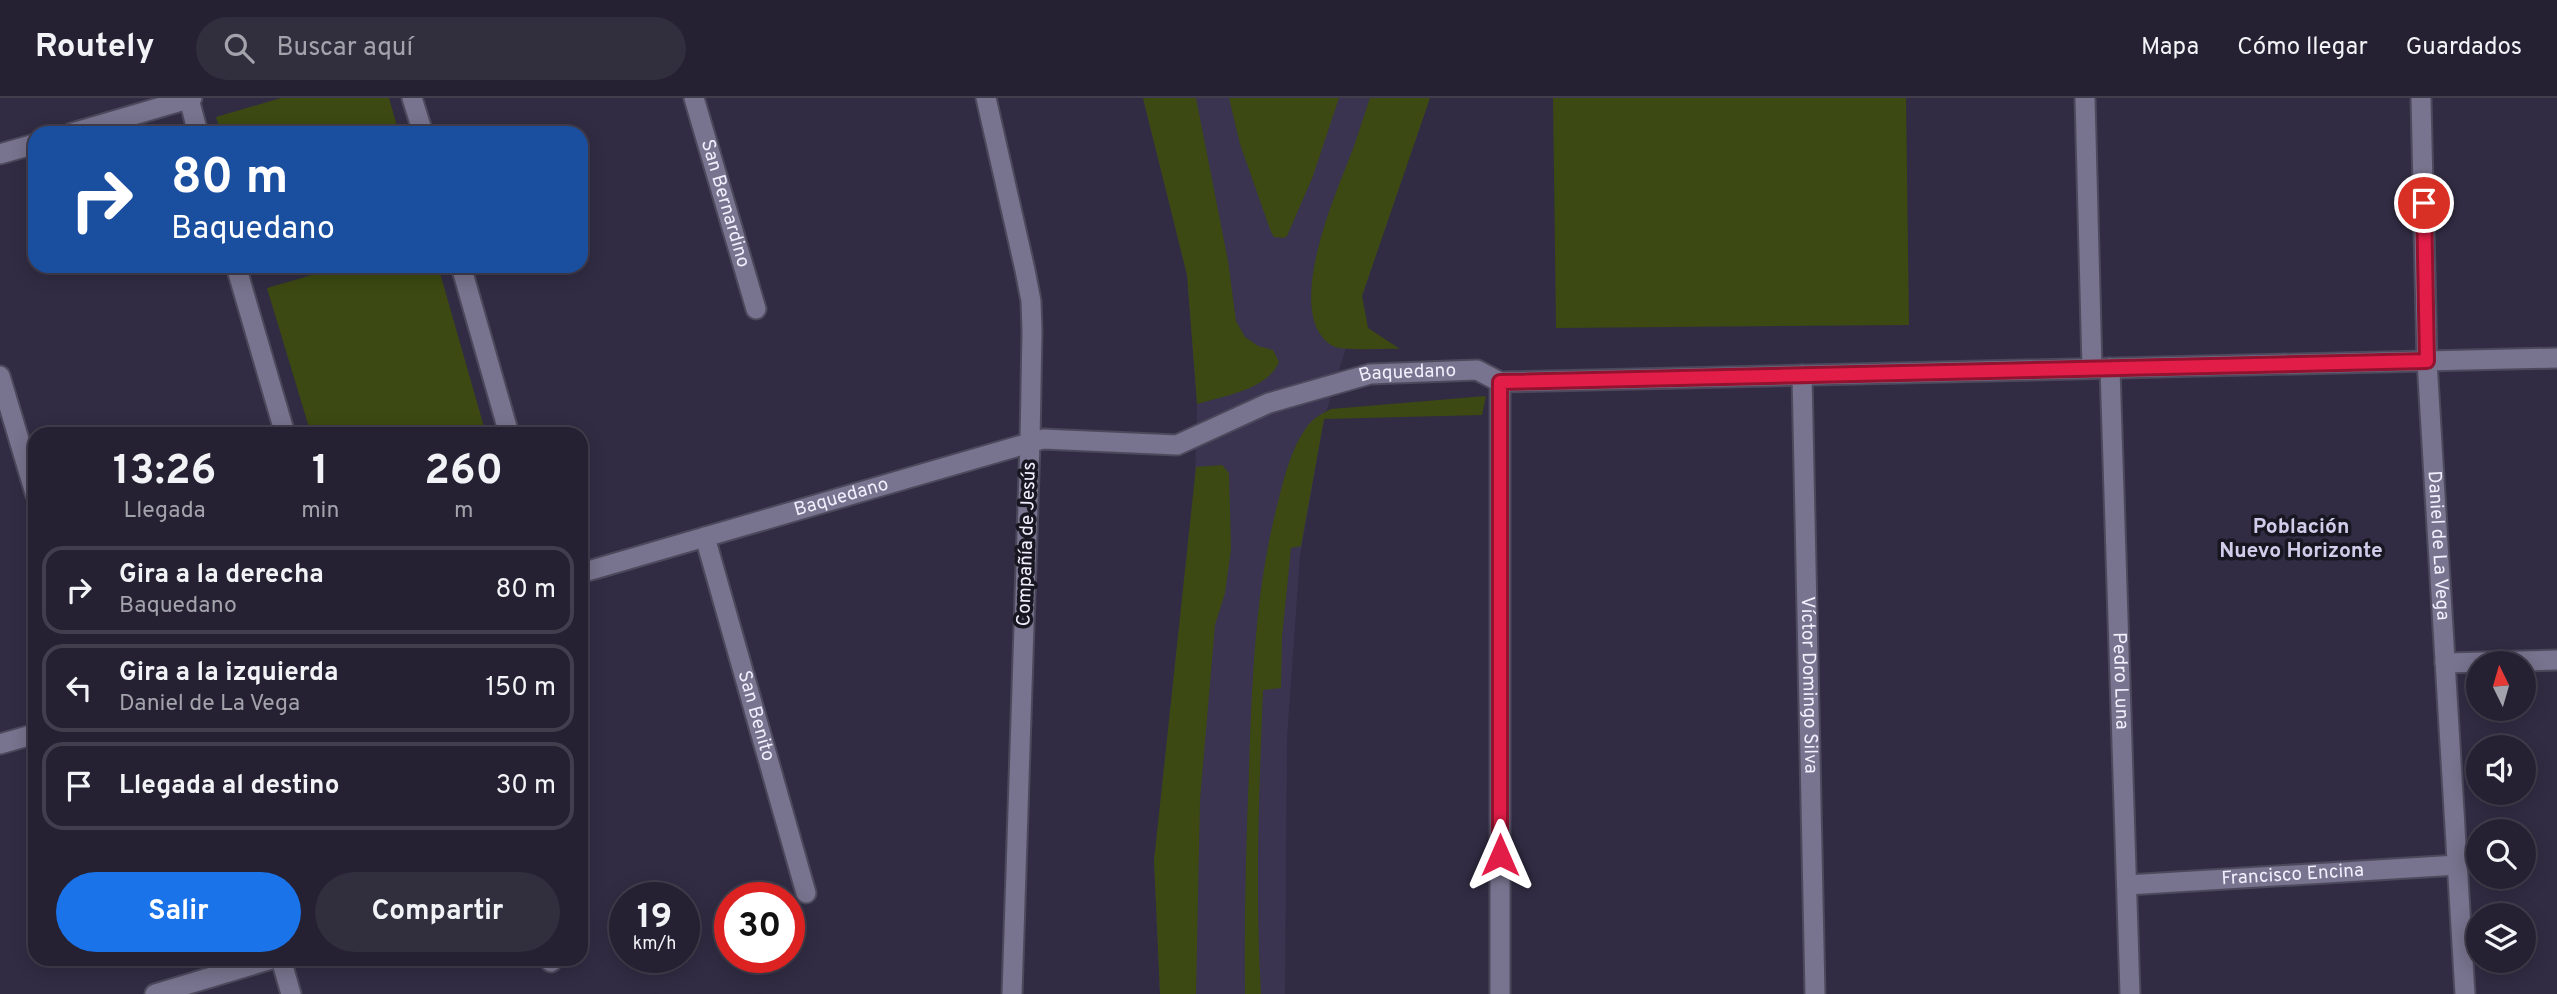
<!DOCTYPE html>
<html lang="es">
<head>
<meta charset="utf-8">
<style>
	:root { --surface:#252132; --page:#312e3e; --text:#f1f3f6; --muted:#a3a3ac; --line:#423e4d; --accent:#1a73e8 }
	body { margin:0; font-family:Overpass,sans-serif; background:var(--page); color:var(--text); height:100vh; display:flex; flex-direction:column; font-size:26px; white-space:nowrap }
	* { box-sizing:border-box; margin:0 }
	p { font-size:23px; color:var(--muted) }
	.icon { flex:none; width:38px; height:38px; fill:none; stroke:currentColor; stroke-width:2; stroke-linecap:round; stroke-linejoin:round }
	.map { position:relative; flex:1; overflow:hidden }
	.side { position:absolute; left:28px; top:329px; width:560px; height:539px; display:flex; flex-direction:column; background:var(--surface); border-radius:21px; box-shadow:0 4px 18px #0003,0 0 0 2px var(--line) }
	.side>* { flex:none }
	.hud { position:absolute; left:28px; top:28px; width:560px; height:147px; border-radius:21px; box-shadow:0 4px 18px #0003,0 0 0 2px var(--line); background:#1a4fa0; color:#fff; overflow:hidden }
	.needle { width:46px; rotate:355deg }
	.controls { position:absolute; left:2466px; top:553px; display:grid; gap:14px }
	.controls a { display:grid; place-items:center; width:70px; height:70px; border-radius:50%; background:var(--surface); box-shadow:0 4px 18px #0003,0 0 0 2px var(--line); font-size:35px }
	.speed { position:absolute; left:609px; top:784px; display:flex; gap:14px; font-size:35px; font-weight:700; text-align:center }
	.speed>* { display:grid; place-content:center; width:91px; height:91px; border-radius:50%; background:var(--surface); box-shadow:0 4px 18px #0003,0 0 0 2px var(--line); line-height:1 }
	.speed small { font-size:18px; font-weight:400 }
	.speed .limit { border:10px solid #d22; background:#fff; color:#111 }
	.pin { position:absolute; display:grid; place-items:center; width:60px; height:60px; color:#fff; margin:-30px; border:4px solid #fff; border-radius:50%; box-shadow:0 2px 7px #0007 }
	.me { position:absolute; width:77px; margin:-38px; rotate:0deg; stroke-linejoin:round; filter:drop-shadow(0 0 5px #0008) }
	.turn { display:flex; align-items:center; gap:24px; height:147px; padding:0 28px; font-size:32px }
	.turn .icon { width:91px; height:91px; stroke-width:2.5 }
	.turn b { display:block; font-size:49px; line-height:60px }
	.eta { display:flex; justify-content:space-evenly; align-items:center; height:119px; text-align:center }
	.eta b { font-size:42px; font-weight:700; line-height:49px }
	.button { display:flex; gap:14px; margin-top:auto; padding:14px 28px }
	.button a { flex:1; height:80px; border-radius:42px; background:var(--accent); color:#fff; font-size:28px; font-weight:700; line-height:80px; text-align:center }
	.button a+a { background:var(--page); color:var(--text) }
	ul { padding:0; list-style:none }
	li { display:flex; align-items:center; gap:21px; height:88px; margin:0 14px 10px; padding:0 14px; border:4px solid var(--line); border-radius:21px }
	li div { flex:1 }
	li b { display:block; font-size:26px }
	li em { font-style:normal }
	header { display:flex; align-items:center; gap:42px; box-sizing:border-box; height:98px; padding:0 35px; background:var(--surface); border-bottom:2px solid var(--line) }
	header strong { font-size:33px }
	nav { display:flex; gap:38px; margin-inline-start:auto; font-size:24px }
	.search { width:490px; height:63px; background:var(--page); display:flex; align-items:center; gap:18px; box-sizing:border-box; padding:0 24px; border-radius:38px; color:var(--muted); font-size:26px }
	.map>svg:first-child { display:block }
	.built { fill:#3a3451 }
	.green { fill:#3c4912 }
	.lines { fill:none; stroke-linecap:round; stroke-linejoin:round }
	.minor-casing { stroke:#4d495c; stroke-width:23 }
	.minor { stroke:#78738e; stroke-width:19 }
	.route-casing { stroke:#92132f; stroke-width:18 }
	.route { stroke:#e11d48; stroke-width:12 }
	.labels { text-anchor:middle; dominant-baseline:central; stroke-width:7; stroke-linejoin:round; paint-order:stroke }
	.street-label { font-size:19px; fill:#f1effe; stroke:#181721 }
	.neighbourhood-label { font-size:21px; font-weight:bold; fill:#d0cce9; stroke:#181721 }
</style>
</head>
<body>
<header>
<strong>Routely</strong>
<div class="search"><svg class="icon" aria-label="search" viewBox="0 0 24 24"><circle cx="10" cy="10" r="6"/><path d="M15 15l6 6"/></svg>Buscar aquí</div>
<nav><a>Mapa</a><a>Cómo llegar</a><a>Guardados</a></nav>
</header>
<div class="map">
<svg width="2557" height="896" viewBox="0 0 2557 896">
	<rect width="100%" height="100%" fill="#312c43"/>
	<path class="built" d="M1143,0H1430L1362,198L1324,321L1300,458L1287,640L1285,896H1160L1154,763L1195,381L1197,306L1187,177Z"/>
	<path class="green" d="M281,0H389L399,35H221L216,19Z
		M1143,0H1196L1228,163L1236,223L1245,239L1258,248L1273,252L1279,264C1267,292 1224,298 1197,306L1187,177Z
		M1229,0H1339L1313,78L1287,138L1283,140L1274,139L1271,134L1240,46Z
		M1370,0H1430L1362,198L1368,230L1400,251C1386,250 1341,254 1331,247C1282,214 1337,93 1353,51C1359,34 1364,17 1370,0Z
		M1553,0H1906L1909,227L1556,230Z
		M343,168H438L486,336H311L267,190Z
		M1486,298L1482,317L1324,321L1301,448L1291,450L1282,539L1281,590L1263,592C1259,693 1255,795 1261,896H1245C1244,822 1246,747 1249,673C1252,583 1255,492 1278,404C1284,380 1291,351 1306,330C1312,321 1321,316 1331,311Z
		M1222,367L1229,375L1231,451L1225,495L1215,527L1200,702L1196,896H1160L1154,763L1196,369Z"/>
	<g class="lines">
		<g class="minor-casing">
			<g id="minor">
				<path d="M412,0L423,35"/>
				<path id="s1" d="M694,0L756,211"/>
				<path d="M986,0L1025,172L1031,203L1032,233L1030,344L1012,896"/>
				<path d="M2085,0L2092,270"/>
				<path id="s2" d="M2421,0L2427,263L2465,896"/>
				<path d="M189,1L198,35"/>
				<path d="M72,35L192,0"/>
				<path d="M0,56L35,46"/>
				<path d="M236,168L285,336"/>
				<path d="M461,168L509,336"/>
				<path id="s3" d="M2110,270L2130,896"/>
				<path id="s4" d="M1802,277L1815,896"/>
				<path d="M0,278L35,395"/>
				<path d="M1500,284V896"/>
				<path id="s5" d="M705,439L806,795"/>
				<path id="s6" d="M581,475L1043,341L1177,347L1269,305L1370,276L1477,272L1500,284L2557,260"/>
				<path d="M2445,565L2557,562"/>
				<path d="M0,646L35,636"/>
				<path id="s7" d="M2127,787L2458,767"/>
				<path d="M281,861L291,896"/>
				<path d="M550,861L551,864"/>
				<path d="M155,896L272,861"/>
			</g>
		</g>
		<use href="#minor" class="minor"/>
	</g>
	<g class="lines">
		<g class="route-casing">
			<path id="route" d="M1500,757V284L2427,263L2424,105"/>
		</g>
		<use href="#route" class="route"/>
	</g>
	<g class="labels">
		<g class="street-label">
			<text stroke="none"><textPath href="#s1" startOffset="110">San Bernardino</textPath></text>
			<text stroke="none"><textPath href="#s6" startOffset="859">Baquedano</textPath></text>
			<text stroke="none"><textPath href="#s6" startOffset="271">Baquedano</textPath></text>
			<text transform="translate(1027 446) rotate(-88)">Compañía de Jesús</text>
			<text stroke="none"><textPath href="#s2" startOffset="448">Daniel de La Vega</textPath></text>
			<text stroke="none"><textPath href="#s3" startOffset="313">Pedro Luna</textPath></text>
			<text stroke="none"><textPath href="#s4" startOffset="310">Víctor Domingo Silva</textPath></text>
			<text stroke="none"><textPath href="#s5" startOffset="186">San Benito</textPath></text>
			<text stroke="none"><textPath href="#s7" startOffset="166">Francisco Encina</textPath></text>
		</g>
		<g class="neighbourhood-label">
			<text x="2301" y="429">Población<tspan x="2301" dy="24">Nuevo Horizonte</tspan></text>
		</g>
	</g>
</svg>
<div class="controls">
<a><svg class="needle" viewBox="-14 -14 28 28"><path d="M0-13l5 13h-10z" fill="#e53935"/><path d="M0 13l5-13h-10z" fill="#a3a3ac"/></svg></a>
<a><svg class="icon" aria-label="sound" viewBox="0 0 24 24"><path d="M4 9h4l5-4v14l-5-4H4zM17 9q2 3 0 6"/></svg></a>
<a><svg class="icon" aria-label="search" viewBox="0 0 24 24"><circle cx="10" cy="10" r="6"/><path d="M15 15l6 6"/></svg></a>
<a><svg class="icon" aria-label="layers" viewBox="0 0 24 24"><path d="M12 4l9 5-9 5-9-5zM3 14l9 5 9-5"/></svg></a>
</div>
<div class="speed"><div>19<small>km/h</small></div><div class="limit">30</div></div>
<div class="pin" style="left:2424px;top:105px;background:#d93025"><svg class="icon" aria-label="arrive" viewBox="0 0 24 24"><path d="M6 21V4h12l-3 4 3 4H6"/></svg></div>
<svg class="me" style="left:1500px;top:757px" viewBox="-20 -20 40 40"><path d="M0-17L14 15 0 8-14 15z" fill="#e11d48" stroke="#fff" stroke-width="4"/></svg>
<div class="hud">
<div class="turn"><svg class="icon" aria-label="right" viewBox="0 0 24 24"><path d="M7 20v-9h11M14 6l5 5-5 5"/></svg><div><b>80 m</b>Baquedano</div></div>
</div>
<section class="side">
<div class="eta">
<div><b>13:26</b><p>Llegada</p></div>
<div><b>1</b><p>min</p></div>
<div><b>260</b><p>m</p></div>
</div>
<ul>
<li><svg class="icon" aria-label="right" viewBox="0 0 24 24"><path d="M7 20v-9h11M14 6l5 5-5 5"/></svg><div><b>Gira a la derecha</b><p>Baquedano</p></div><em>80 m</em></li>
<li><svg class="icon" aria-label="left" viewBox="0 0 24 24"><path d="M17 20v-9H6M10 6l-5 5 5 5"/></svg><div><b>Gira a la izquierda</b><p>Daniel de La Vega</p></div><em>150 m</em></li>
<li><svg class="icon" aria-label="arrive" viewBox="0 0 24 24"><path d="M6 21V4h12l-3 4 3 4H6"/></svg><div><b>Llegada al destino</b></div><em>30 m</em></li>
</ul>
<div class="button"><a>Salir</a><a>Compartir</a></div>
</section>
</div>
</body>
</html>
